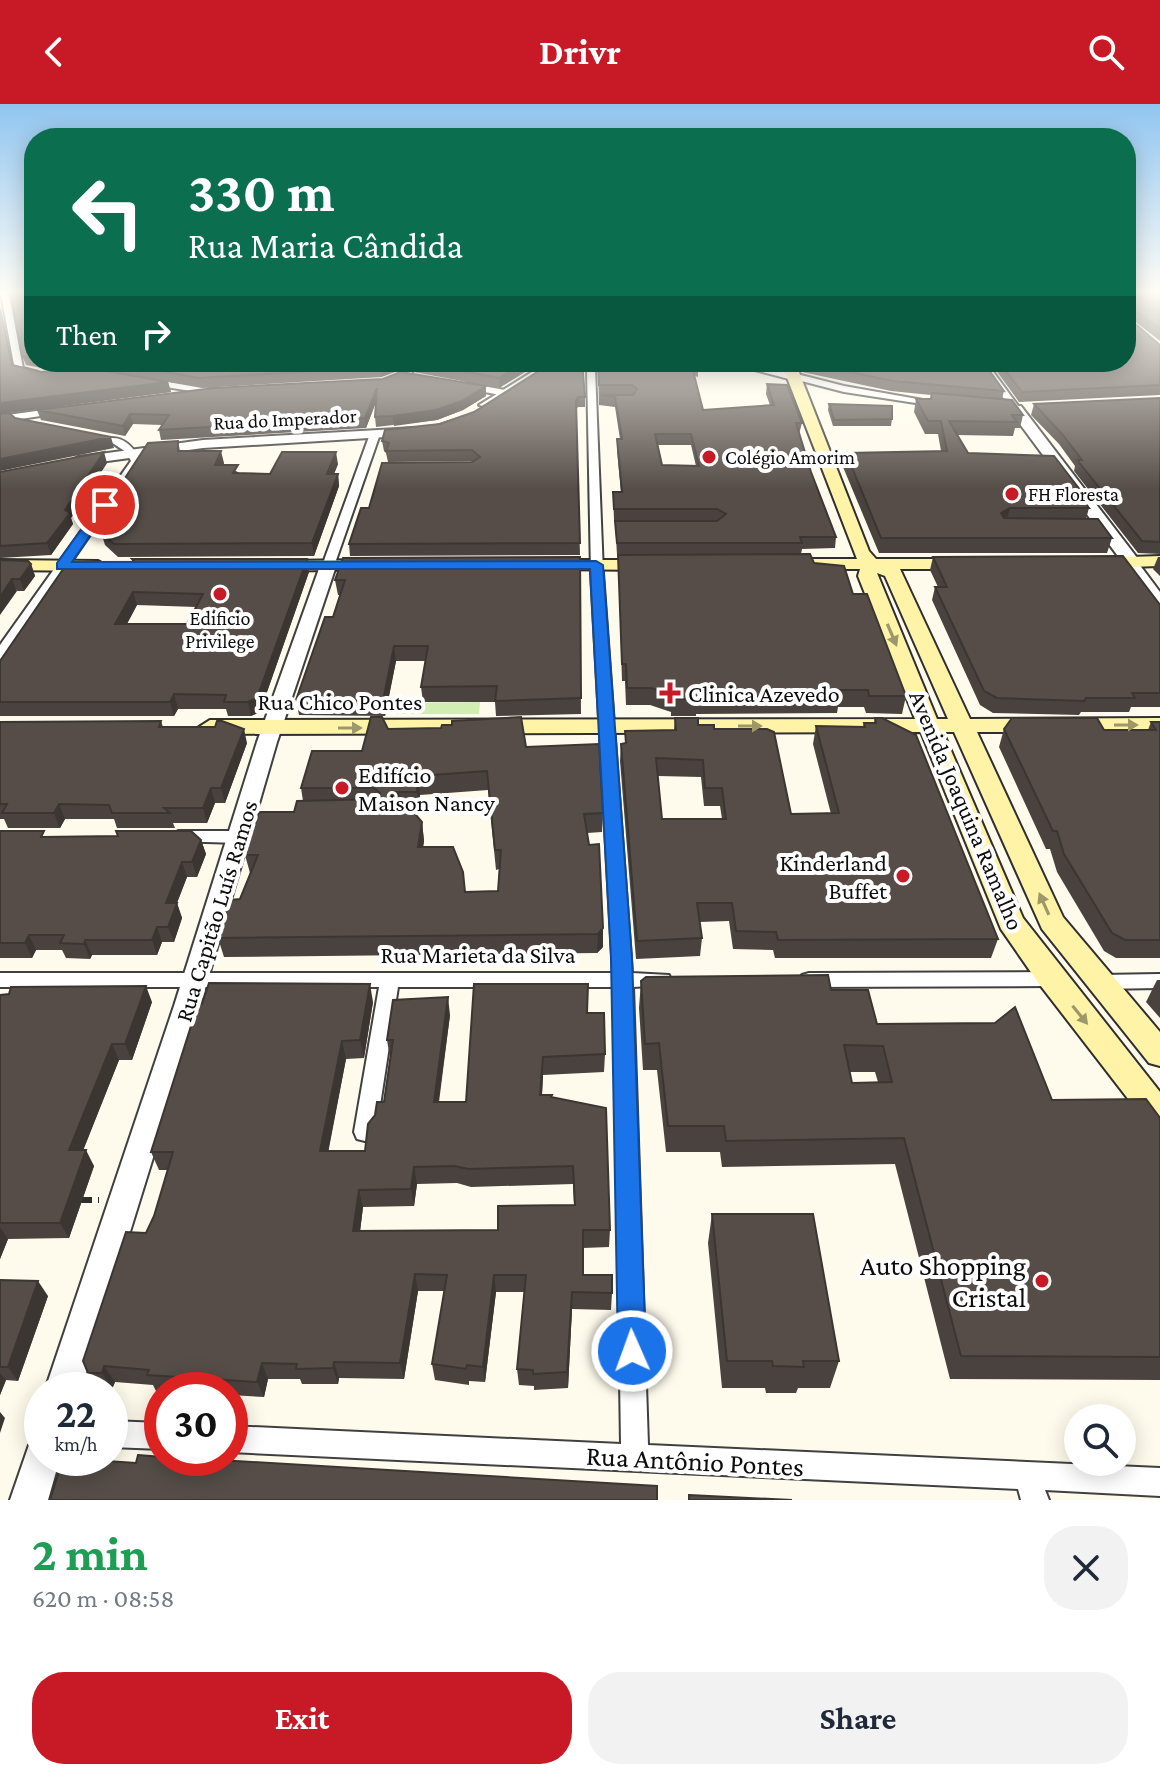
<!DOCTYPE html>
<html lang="en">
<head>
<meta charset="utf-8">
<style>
	:root { --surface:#fff; --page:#f2f2f3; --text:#1f2937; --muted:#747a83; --accent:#c71a26 }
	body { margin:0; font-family:"Crimson Pro",serif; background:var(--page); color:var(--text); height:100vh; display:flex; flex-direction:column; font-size:30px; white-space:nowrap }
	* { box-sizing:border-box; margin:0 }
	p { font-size:26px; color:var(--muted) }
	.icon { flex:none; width:44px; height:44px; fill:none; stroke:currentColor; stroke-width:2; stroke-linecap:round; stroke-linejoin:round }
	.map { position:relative; height:1396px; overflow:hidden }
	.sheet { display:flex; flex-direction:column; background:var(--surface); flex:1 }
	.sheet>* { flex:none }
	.banner { position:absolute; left:24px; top:24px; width:1112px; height:244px; border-radius:32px; box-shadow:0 4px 20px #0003; background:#0b6e4f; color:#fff; overflow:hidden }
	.buttons { position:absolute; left:1064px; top:1300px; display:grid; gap:16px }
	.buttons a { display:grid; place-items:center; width:72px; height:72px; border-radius:50%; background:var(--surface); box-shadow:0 4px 20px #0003; font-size:40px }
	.speed { position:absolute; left:24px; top:1268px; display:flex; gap:16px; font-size:40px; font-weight:700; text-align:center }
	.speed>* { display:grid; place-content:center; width:104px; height:104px; border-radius:50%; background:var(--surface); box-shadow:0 4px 20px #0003; line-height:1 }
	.speed small { font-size:20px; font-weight:400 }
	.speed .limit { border:12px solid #d22; background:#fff; color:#111 }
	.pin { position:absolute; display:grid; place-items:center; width:68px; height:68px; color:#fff; margin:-34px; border:4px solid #fff; border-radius:50%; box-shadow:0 2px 8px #0007 }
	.me { position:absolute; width:88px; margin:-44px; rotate:358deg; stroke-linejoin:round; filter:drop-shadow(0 0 6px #0008) }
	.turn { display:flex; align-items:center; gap:28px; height:168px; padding:0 32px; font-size:36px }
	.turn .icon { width:104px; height:104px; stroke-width:2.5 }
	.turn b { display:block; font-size:56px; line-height:68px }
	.then { display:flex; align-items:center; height:76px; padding:0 32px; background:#0003; gap:16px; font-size:30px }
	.round { display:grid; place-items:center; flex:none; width:84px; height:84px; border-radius:32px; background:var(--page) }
	.overview { display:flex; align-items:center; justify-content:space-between; height:136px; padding:0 32px }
	h1 { font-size:48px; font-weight:700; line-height:60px; color:#1e9e55 }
	.cta { display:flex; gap:16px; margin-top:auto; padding:16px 32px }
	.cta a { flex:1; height:92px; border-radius:32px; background:var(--accent); color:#fff; font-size:32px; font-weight:700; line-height:92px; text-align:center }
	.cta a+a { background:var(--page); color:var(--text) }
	header { display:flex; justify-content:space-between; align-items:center; height:104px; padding:0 32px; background:var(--accent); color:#fff; font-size:36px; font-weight:700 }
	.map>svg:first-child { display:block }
	.green { fill:#d2edb3 }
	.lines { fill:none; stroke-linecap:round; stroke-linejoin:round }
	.minor-casing { stroke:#404040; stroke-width:4 }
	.tertiary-casing { stroke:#404040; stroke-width:4 }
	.secondary-casing { stroke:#2f2f2f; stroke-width:4 }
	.path { stroke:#2f2f2f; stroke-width:6; stroke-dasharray:12 6; stroke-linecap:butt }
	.minor { fill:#fff; fill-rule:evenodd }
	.tertiary { fill:#fff; fill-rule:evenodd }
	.secondary { fill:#fff3a7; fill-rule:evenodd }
	.wall { fill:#4a423e; fill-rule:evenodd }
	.shaded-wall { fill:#3c3632 }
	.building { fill:#564d48; stroke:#3c3632; stroke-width:2; fill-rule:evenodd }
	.oneway { fill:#9e9769 }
	.route { fill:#1a73e8; stroke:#114b97; stroke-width:2 }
	.poi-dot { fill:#c71a26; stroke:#fff; stroke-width:3 }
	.labels { text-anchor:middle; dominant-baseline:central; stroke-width:8; stroke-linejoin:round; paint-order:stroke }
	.far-street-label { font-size:20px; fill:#0d0d0d; stroke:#fff }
	.far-poi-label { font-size:20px; fill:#0d0d0d; stroke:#fff; text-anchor:start }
	.poi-label { font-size:24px; fill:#0d0d0d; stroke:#fff; text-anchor:start }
	.street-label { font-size:24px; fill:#0d0d0d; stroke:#fff }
	.near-poi-label { font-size:28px; fill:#0d0d0d; stroke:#fff; text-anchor:end }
	.near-street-label { font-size:28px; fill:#0d0d0d; stroke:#fff }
</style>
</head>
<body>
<header><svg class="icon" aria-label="back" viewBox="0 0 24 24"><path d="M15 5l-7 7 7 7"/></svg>Drivr<svg class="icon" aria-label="search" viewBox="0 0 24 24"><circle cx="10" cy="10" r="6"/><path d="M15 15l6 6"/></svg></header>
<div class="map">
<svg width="1160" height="1396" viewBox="0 0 1160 1396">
	<rect width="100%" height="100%" fill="#fffbec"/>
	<path class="green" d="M480,598L479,610H385L388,599Z"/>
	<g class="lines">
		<g class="minor-casing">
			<path id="minor" d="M1,190H9L23,264L38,268V272L15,266Z
				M1126,208H1160V212H1126Z
				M120,258H135L82,273L77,270Z
				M399,258L411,260L412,269L391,280H385V276L403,268V263Z
				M584,258H592L595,265L603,469L632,869L669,871L671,876L669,881L633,883L648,1341L1160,1364V1392L1045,1386L1049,1396H1021L1018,1385L230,1348V1322L621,1340L614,883H398L376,1028L373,1035L365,1037L357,1035L354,1028L379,883H0V869H613L591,469L587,265Z
				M977,258H986L1019,303V307H1013Z
				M793,269L844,282L940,299L935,302L844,288L790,274L788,272Z
				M150,275L216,285L221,288L216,291L147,280L145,278Z
				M467,279L505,286L510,289L505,292L464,284V280Z
				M58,304L63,307L61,309L0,318V312Z
				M375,327L380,330L334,462L328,466L324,465L322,462L370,330Z
				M111,334C126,333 135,346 141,357L5,554L0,555V541L131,357L126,348L111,338Z
				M1132,455L1136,456L1160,488V501L1156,500L1126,459Z
				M178,727H239L247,733L239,739L172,737L170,733Z
				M1051,868L1058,870L1060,875L1058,880L1051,882L809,883L802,881L800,876L802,871L809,869Z
				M1160,870V884L1100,885L1093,883L1091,878L1093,873L1100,871Z
				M110,1317L162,1319V1345L110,1343Z"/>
		</g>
		<g class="tertiary-casing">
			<path id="tertiary" d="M548,258H563L491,304L479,301Z
				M723,258H746L799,272L793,276Z
				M1011,302H1021L1138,455L1140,459L1138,463H1126L1011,308Z
				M414,324L421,328L419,331L203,344L78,361L71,357L78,353L203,336Z
				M328,457L336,462L277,638L200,902L81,1286H45L174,902L257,638L320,462Z
				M42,1336V1354H60L48,1396H10L29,1341Z"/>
		</g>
		<g class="secondary-casing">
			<path id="secondary" d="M781,258H795L869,447L876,455H962L971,460L962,465H900L970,615L1160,614V628H977L1063,813L1160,928V962L1149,959L1042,825L954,628H943L1023,814L1160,988V1026L1149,1022L1037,877L1001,825L921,628L210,630L199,623L210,616L915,615L858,472L860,465H790L781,460L790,455H857ZM877,469L885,472L948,615H937Z
				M1160,452V462L1098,464L1089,459L1098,454Z
				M0,456L98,457L107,462L98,467L0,466Z
				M374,456L383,461L380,465L274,467L265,462L274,457Z
				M550,456H650L659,461L650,466L544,465L541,461Z"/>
		</g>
		<path class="path" d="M80,1096H99"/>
		<use href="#minor" class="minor"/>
		<use href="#tertiary" class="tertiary"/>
		<use href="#secondary" class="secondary"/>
	</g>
	<path class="wall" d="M34,190V258H399L400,266L381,273L202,284L168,278L171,288L0,310L13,261L41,268L58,267L26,261L22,252ZM112,259L114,268L62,266Z
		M1126,190H1160V206H1127V213L1160,241V291L1019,298L990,258H1126Z
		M1135,206H1160V237L1132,215Z
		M413,258H541L499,284L414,268Z
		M553,258L585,293V303H578L576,306L580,451L350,452L349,440L369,404L473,357L388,358L386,349L384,347L382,337L474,308Z
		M594,258H698V273L695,272L703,306L770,301L766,290L767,280L802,319L799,330L811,368L836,433L835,444L802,445L801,450L617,451L615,417L716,416H614L613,388H621L617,346V335H620L615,303L599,301L598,264ZM658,341H691L696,362L662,361Z
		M798,258H983L1004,287L1002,295L1023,311L1020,324H1015L1013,332L957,331L968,349L1086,399L1089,404L1086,415L1112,434L1107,449H879L843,363L846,349L941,347L938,330H925L914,308L916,295H930L931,291L891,287L802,268Z
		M486,282V292L463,306L437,316L376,323L375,313L376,298L366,324L161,336L159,326L162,321L133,320L125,332L41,316L37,306Z
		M1160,294V450L1138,449L1074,367L1075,362L1059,340L1031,311L1034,300Z
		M829,300L892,315L891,322H833L828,306Z
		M178,337L180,347L224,359L223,361L240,369L270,370L338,360L334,370H338L339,382L314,452L118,453L105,441L101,428L111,412L108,400Z
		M107,359L71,414L73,420L51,451L0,454V368Z
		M618,451L814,459L853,490L906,592L902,610L866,609L864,603H838L837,609L696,610V612H671V608L650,601H626L625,577H622Z
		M580,453L581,610L496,612L495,598H423L421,583L425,557H396L385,612L299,611L296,596L333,513L340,491H338L335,476Z
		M933,453L1160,501V603H1131L1129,608H1081L1079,611L993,609L980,601L932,496L935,483H938L930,466Z
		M1158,453H1160V472L1153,465Z
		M132,455H307L309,468L260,608L251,612H228L226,605H178L174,612H0V557L132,458ZM137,501L196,503L187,520H127Z
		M0,456L31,460L35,472L24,487H17Z
		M675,614L714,625L791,710H831L813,640L816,622L863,623L864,619H874L875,614L998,835L991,854H775L773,846L733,845L729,817L699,818L702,834L700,852L636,855L620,657L621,640H625V627L674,626ZM658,672L701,673L704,702H720L722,715H662Z
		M161,617L163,623L247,639L225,699H215L207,719H173L175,724H117L114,715H65L60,724H8L4,715H0V618Z
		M1151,618H1160V854H1116L1104,847L1057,768L1050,745H1046L999,643L1004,625L1148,626Z
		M388,625L526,643L603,709L602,728L587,729L603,824V843L597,849L224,853L218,834L240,795L250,769L245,751L294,708L303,697L301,684L362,647ZM488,686L496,766L499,765L498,787L465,788L423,743L424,737L422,718L412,706H419L420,691Z
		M0,727L47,733L201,736L206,750L197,773H187L177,799L182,814L174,838H162L157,851H92L90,855L66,854L62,846H36L32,854H0Z
		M1157,876H1160V914L1146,898Z
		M641,877L831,886L877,920L1052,996L1160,1014V1276L950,1275L895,1060L722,1063L720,1048H666L657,966H643L639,904ZM849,968H875L878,978L852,979Z
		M0,891L152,898L132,956H119L83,1046L94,1062L69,1134L8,1135L0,1155Z
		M373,898L364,954L346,955L328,1047H365L384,998L390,954L387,936L450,911L439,998H466L587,909L605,950L604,968L543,971L542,991L552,993L610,1126L609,1143L583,1144V1171L612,1189L611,1206L572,1205L568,1284L534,1286V1282L519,1281L517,1265L524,1188H496L485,1278L469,1277V1281L435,1276L432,1260L444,1187H418L404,1275L339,1274L338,1280H302L300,1275H268L264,1293L230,1291V1286L156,1287L153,1281L115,1278L112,1285L99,1284L88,1269L146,1129L154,1112L168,1066H159L151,1048ZM457,1079L471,1083L573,1080L574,1101L498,1126L360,1127L363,1103L414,1102L417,1080Z
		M712,1110L839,1257L830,1284H798L796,1289H766L765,1284H722L708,1139Z
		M0,1176L48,1192L18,1277L6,1276L0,1291Z"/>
	<path class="shaded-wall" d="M56,258H116L59,267Z
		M394,258H399L400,266L381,273L380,263Z
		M525,258H541L499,284V274Z
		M168,278L171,288L0,310V299Z
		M486,282V292L463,306L437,316L394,322L393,312Z
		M377,284L378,293L366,324L365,314Z
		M130,310L133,320L125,332L123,322Z
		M111,333L114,344L0,367V355Z
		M221,347L224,359L218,373L215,361Z
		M104,348L107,359L71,414L73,420L51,451L47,439L65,406Z
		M336,348L338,360L329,382L327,370Z
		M338,370L339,382L314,452L312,439Z
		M1010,404L1006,418L1001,409Z
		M307,455L309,468L260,608L251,612L248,598Z
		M31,460L35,472L24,487L20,475Z
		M12,475L17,487L0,511V493Z
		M133,488L137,501L119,534L115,520Z
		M394,542L396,557L385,612L383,597Z
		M174,590L178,605L174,612L170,598Z
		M244,625L247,639L225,699L221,684Z
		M418,672L420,691L419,706L417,688Z
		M211,684L215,699L207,719L203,704Z
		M59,700L65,715L60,724L54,709Z
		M422,718L424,737L420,762L418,743Z
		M201,736L206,750L197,773L192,758Z
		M182,758L187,773L171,814L166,799Z
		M177,799L182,814L174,838L168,823Z
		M157,823L162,838L157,851L152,836Z
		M603,824V843L597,849L598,830Z
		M29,831L36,846L32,854L25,839Z
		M85,836L92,851L90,855L84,840Z
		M370,880L373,898L364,954L360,936Z
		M146,882L152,898L132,956L125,940Z
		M448,893L450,911L436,1016L434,998Z
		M342,937L346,955L325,1065L320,1047Z
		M112,940L119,956L77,1062L69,1046Z
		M543,953V971L541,1009L540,991Z
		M86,1046L94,1062L69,1134L60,1119Z
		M414,1063L417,1080L414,1102L411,1085Z
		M359,1086L363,1103L358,1144L353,1127Z
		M0,1123L8,1135L0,1155Z
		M415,1170L418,1187L404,1275L400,1259Z
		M494,1171L496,1188L485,1278L483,1263Z
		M38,1177L48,1192L18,1277L8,1263Z
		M572,1188V1205L568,1284L567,1268Z
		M334,1258L339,1274L338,1280L333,1264Z
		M262,1259L268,1275L264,1293L257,1278Z
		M104,1262L115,1278L112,1285L102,1269Z
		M0,1269L6,1276L0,1291Z
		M0,1308L5,1314L0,1329Z"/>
	<path class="building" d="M11,190H34V254L22,252Z
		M1126,190H1160V197H1127V213L1160,241V281L1022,288L999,258H1126Z
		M0,204L12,261L41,268L90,264L168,278L0,299Z
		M1135,206H1160V225Z
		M112,258H394L380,263L199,274Z
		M414,258H525L499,274Z
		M553,258H582L585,293H578L576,297L580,439L349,440L361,404H369L382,359L472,358L480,353L472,346L386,347L389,339L382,337L385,326L440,320L474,308Z
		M598,258H698L699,263H692L703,306L774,301L767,280L787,281L802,319H796L811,368L836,433H800L802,439H617L615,417H717L726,410L717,405H614L613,388H622L617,335H622L615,293L600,291H633L637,285L632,281H599ZM655,330H691L699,362L662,361Z
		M804,258H983L1004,287L893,277Z
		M401,268L486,282L462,297L436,306L393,312L375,313L377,284L365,314L159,326L169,311L130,310L123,322L37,306L214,284L383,275Z
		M932,289L1012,296L1023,311H1012L1017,318L949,317L968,349L1054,352L1087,395L1084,397L1089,404H1010L1001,409L1004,414L1098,415L1112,434H881L846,349L947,347L941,317H928L916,295H931Z
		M1160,294V438L1142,437L1077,356H1082L1062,330L1034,300Z
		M829,300L892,302V315L834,316Z
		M9,309L15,314L111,333L0,355V310Z
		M178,337V347H221L215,361H238L233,369L270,370L282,348H336L327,370H338L312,439L114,440L101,428L120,399L108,400L148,339Z
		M104,348L65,406L70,409L47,439L0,442V368Z
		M810,450L814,459L844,462L853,490H867L906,592H869L868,586H834L840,592H698V595H672V591L651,584H627L626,560H622L618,451Z
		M1123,452L1160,501V589H1132L1135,594H1086L1084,597L997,594L984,587L935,483H947L933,453Z
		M580,453L581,594L495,597L497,582L421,583L428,542H394L383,597L296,596L325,513H333L345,476H335L343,454Z
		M132,455H307L257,594L248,598H224L226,591L174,590L170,598H0V557L68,458H135ZM133,488L203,490L187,520H115Z
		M0,456L28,457L31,460L20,475H12L0,493Z
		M371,613H382L388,625L441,624L442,621H452V617L521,613L526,643L599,640L603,709L584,710L589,741L599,740L603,824L598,830L218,834L230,796L240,795L258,751H245L259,708H294L297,697L377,695L380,689L374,684H301L312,647H362ZM487,667L495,746H501L498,787L465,788L463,768L453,743H418L422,718L396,688H417L418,672Z
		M675,614H698V621H714V625H767L774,628L791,710L839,709L816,622L865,623L864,619H876L875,614H882L916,631L998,835L778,836L776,828L736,827L732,799H697L702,834L637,837L621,640L626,639L625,627L676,626ZM656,654L703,656L705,684H722L726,715H662Z
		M1012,614H1097L1104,626H1156L1151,618H1160V836H1125L1112,829L1064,750L1057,727H1053L1004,625Z
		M161,617L159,623H215L217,617H222L244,625L221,684H211L203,704H164L170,709H112L109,701L59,700L54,709H2L7,700H0V618Z
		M0,727H44L41,733L118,732L116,727H191L201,736L192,758H182L166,799H177L168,823H157L152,836H85L84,840L60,839L64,831H29L25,839H0Z
		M828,871L831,886H868L877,920L995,919L1015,903L1052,996L1146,995L1160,1014V1253L961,1252L904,1034L726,1037L724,1022H668L659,939L645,940L641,877L646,873ZM844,941L883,942L892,978L852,979Z
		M209,879L370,880L360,936L342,937L320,1047H365L368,1020L375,1011L377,998H384L393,936H387L393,896L448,893L434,998H466L474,880H588L587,909H604L605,950L543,953L540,991H552L551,993L606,1004L610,1126H583V1171H612V1189L572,1188L567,1268L533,1270V1266L517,1265L526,1171H494L483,1263L467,1261L466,1265L432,1260L447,1171L415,1170L400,1259L334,1258L333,1264L296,1265L297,1260L262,1259L257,1278L147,1271L149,1266L104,1262L102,1269H88L83,1257L126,1128L146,1129L154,1112L173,1048H151L198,900H202ZM454,1062L469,1065L573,1062L575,1101L498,1102V1126L353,1127L359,1086L411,1085L414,1063Z
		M146,882L125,940H112L69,1046H86L60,1119H0V891L9,890L11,883Z
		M712,1110H813L839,1257H803L804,1263L773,1262L772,1257H727Z
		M0,1176L38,1177L8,1263H0Z
		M138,1351L162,1353V1354H186L657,1382V1396H50L63,1354L136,1359Z
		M689,1391L792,1396H689Z"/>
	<defs><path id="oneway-solid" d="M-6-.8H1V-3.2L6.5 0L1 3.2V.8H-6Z" transform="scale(2)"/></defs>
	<g class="oneway">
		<use href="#oneway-solid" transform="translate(892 531) rotate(67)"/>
		<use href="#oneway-solid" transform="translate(1126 621)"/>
		<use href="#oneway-solid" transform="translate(750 622)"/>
		<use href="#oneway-solid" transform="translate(350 624)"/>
		<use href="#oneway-solid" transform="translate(1044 800) rotate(-114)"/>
		<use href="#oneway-solid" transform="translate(1080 911) rotate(51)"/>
	</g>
	<linearGradient id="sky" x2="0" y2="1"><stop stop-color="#90c5f0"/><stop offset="0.49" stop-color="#fffdf6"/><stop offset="1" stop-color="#fffdf6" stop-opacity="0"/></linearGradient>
	<rect width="1160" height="385" fill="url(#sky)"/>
	<path class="route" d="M105,397L111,401L72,458L596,457L603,461L632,854L646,1247L642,1257L632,1261L622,1257L618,1247L611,854L590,465H57V459L101,398Z"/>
	<g class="poi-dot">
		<circle cx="709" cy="353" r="8"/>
		<circle cx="1012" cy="390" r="8"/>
		<circle cx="220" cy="490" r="8"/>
		<path d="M666 577h8v8h8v8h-8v8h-8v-8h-8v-8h8z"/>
		<circle cx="342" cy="684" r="8"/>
		<circle cx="903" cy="772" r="8"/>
		<circle cx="1042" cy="1177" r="8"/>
	</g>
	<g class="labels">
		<g class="far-street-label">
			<text transform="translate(285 315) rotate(-3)">Rua do Imperador</text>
		</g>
		<g class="far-poi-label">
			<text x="725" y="353">Colégio Amorim</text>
			<text x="1028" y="390">FH Floresta</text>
			<text x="220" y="514" text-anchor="middle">Edificio<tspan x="220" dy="23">Privilege</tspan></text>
		</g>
		<g class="poi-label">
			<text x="688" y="589">Clinica Azevedo</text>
			<text x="358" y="670">Edifício<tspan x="358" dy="28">Maison Nancy</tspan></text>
			<text x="887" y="758" text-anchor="end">Kinderland<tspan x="887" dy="28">Buffet</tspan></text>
		</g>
		<g class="street-label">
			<text x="340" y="597">Rua Chico Pontes</text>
			<text transform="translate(967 706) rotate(67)">Avenida Joaquina Ramalho</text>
			<text transform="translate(216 807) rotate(-73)">Rua Capitão Luís Ramos</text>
			<text x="478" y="850">Rua Marieta da Silva</text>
		</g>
		<g class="near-poi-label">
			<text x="1026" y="1161">Auto Shopping<tspan x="1026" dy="32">Cristal</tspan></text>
		</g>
		<g class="near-street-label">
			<text transform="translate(695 1357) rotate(3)">Rua Antônio Pontes</text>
		</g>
	</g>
</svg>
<div class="buttons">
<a><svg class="icon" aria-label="search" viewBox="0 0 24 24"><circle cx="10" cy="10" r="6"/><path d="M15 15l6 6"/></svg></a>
</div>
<div class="speed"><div>22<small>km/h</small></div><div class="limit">30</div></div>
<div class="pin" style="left:105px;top:401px;background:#d93025"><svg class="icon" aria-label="arrive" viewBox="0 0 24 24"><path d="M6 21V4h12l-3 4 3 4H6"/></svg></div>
<svg class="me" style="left:632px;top:1247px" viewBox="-20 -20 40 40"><circle r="17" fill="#1a73e8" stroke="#fff" stroke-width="3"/><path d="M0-11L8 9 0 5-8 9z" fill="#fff"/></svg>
<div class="banner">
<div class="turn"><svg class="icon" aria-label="left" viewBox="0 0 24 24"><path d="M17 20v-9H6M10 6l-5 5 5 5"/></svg><div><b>330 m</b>Rua Maria Cândida</div></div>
<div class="then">Then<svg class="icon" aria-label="right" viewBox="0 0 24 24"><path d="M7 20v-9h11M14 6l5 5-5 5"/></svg></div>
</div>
</div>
<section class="sheet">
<div class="overview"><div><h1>2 min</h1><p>620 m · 08:58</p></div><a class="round"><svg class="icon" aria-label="close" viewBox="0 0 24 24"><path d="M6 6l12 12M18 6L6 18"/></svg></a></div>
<div class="cta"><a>Exit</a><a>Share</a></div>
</section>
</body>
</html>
